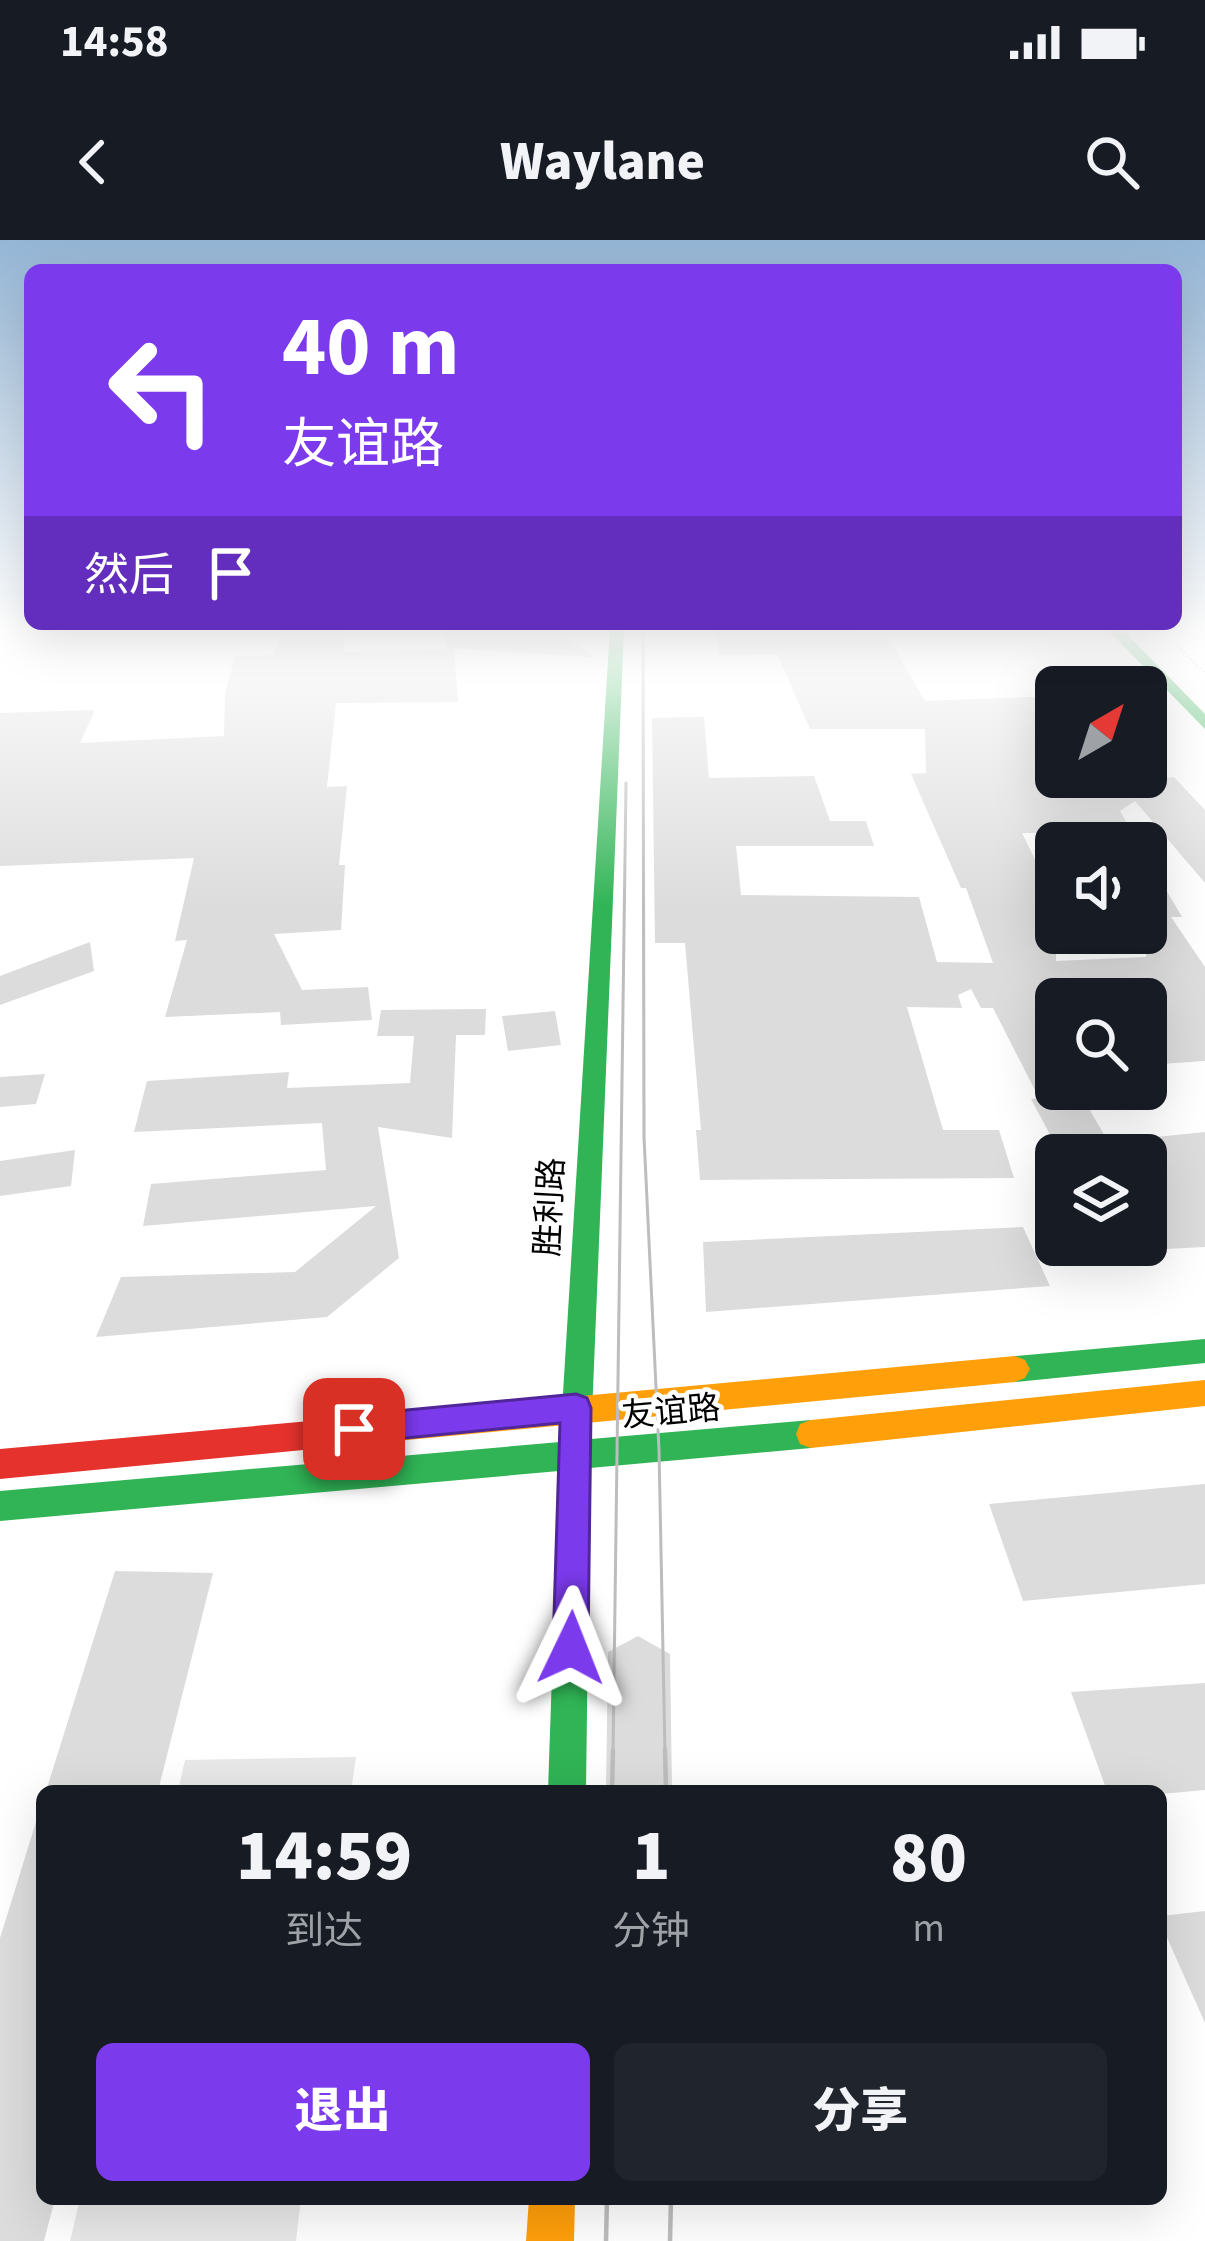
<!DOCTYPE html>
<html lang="zh">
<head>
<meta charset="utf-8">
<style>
	:root { --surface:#171b24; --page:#20242c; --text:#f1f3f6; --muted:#9ea1a6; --accent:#7c3aed }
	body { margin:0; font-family:"Source Sans 3","Noto Sans SC",sans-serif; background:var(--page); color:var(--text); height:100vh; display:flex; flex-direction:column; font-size:45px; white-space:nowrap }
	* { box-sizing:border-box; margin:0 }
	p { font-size:39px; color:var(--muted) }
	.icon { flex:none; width:66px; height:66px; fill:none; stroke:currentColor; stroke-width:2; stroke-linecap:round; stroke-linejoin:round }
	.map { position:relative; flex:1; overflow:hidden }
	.details { position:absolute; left:36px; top:1545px; width:1131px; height:420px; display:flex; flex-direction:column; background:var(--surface); border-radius:18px; box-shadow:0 12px 48px #0002 }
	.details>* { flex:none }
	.hud { position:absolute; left:24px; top:24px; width:1158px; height:366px; border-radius:18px; box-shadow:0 12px 48px #0002; background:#7c3aed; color:#fff; overflow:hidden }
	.needle { width:78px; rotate:39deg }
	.controls { position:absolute; left:1035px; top:426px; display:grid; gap:24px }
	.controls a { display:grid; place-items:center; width:132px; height:132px; border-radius:18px; background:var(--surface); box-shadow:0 12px 48px #0002; font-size:60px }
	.pin { position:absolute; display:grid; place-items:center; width:102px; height:102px; color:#fff; margin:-51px; border-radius:24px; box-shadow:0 6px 18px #0006 }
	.me { position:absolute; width:132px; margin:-66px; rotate:2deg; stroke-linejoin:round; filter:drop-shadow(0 0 9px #0008) }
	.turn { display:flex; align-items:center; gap:42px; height:252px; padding:0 60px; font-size:54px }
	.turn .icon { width:156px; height:156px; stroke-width:2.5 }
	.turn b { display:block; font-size:84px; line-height:102px }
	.then { display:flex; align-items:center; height:114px; padding:0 60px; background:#0003; gap:24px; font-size:45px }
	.eta { display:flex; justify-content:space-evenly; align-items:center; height:204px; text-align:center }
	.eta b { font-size:72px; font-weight:800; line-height:84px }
	.primary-button { display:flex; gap:24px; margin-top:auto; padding:24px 60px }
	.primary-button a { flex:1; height:138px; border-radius:18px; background:var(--accent); color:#fff; font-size:48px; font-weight:800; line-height:138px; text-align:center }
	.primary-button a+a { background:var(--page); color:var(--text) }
	.status { display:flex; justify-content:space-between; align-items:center; height:84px; padding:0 60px; background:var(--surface); direction:ltr }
	.status svg { height:33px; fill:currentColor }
	header { display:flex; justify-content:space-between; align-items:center; height:156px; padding:0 60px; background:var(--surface); font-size:54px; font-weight:800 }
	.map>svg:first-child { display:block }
	.green { fill:#e8e8e8 }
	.building { fill:#dcdcdc }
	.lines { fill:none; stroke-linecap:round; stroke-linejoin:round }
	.path { stroke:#b8b8b8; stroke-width:3; stroke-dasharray:1.5 3; stroke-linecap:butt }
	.lane { fill:#bdbdbd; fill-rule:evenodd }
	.fast { fill:#30b455; fill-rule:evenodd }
	.slow { fill:#ff9f0a; fill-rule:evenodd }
	.jam { fill:#e5322d; fill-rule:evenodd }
	.tram-far1 { stroke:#bdbdbd; stroke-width:3 }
	.tram { stroke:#bdbdbd; stroke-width:4.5 }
	.route { fill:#7c3aed; stroke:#51269a; stroke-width:3 }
	.labels { text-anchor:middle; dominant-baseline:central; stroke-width:9; stroke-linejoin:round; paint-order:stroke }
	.street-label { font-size:33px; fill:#000; stroke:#fff }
</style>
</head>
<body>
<div class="status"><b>14:58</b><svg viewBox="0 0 49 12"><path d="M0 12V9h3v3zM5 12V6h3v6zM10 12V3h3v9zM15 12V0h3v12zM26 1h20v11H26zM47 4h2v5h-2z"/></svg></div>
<header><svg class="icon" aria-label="back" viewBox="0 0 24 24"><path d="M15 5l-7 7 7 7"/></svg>Waylane<svg class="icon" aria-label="search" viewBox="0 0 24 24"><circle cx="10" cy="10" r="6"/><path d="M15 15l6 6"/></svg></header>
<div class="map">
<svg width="1205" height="2001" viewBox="0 0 1205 2001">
	<rect width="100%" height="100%" fill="#fff"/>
	<path class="green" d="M356,1517L351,1551H178L185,1520Z
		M80,1959H301L296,2001H70Z"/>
	<path class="building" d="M283,388H344V412L454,409L458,462L336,463L327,547L347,546L339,625H345L341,690L274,694L302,750L368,747L372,780L281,785L280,772L165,777L187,700L175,701L194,618L0,626V473L95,470L80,503L224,496L225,454L235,416L274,415Z
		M447,388H553L594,417L446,408Z
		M713,388H852L854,394H886L925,461L1056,456V537H1078L1083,544L1146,539V517L1164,538L1174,537L1205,570V643L1135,561L1120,571L1132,592L1022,593L1056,662V721L1146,717V616L1182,677H1171L1205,727V821L1146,825V743L1056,748V857L1081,855L1116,915H1061L1031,859L1039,858L993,768H981L971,749L958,755L962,768L907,767L943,890H999L1014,938L700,940L696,890H701L685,703H655L652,478L704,477L709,538L814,536L830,581H866L874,606H736L741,655L919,657L937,722L993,723L966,648H961L911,534L926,533L925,489H810L777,414L720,415Z
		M90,702L94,731L0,765V736Z
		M486,769L485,795H456L452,898L378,887L399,1018L327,1077L96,1097L121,1037L295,1032L376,966L143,986L151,944L326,930L322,883L134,892L147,841L289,832L287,848L410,843L414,796H377L381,770Z
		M555,771L561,805L508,811L502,776Z
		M45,834L36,864L0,867V837Z
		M1205,892V1007L1146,1010V898Z
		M75,910L71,946L0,956V921Z
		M1023,987L1050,1046L706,1072L703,1002Z
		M1205,1244V1344L1023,1361L989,1264Z
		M115,1331L213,1333L158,1551H46Z
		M638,1396L670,1414L672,1551H606L608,1412Z
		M1205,1443V1550L1161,1554L1107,1551L1071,1452Z
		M36,1582L42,1583V1959H55L44,2001H0V1698Z
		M1205,1671V1783L1161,1684V1676Z"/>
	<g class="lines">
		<path class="path" d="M1174,403L1205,433"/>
		<path class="lane" d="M1177,388H1205V391Z"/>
		<path class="fast" d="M610,388H624L591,1199L811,1180L822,1184L826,1194L822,1204L811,1208L590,1228L586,1551H548L559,1231L0,1281V1251L560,1202Z
			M1106,388H1121L1205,474V489Z
			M1205,1099V1123L1015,1142L1005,1138L1000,1129L1005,1120L1015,1116Z"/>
		<path class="slow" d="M1015,1116L1025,1120L1030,1129L1025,1138L1015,1142L355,1205L344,1201L340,1191L344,1181L355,1177Z
			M1205,1140V1166L811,1208L800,1204L796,1194L800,1184L811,1180Z
			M529,1959H575L574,2001H526Z"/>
		<path class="jam" d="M355,1177L366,1181L370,1191L366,1201L355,1205L0,1239V1209Z"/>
		<path class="tram-far1" d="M643,388L644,897L659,1210L665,1513
			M613,1513L626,543"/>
		<path class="tram" d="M665,1510L666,1551
			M612,1551L613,1510
			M606,2001L607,1959
			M670,2001L671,1959"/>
	</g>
	<linearGradient id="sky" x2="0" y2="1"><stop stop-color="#95b6d6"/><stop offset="0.58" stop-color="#fff"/><stop offset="1" stop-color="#fff" stop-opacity="0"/></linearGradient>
	<rect width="1205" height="668" fill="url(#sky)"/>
	<path class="route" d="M576,1154L587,1158L591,1168L588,1408L583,1421L571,1426L558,1421L553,1408L560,1183L354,1203L343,1199L339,1189L343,1179L354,1175Z"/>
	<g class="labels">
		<g class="street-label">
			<text transform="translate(550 967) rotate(-87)">胜利路</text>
			<text transform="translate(671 1172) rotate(-5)">友谊路</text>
		</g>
	</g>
</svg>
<div class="controls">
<a><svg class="needle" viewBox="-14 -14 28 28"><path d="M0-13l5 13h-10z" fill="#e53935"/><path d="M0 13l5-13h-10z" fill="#9ea1a6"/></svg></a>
<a><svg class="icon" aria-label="sound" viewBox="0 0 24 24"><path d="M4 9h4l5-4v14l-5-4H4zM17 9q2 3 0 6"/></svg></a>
<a><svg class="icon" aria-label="search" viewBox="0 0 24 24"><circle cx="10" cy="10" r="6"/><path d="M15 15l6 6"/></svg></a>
<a><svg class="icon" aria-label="layers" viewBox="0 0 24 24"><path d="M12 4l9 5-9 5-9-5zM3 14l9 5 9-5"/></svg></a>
</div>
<div class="pin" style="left:354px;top:1189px;background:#d93025"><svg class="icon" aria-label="arrive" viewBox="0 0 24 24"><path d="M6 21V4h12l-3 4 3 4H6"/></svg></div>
<svg class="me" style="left:571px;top:1408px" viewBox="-20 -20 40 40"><path d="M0-17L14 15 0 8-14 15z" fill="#7c3aed" stroke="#fff" stroke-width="4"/></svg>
<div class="hud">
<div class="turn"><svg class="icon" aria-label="left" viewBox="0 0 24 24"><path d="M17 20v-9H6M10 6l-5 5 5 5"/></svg><div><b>40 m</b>友谊路</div></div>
<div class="then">然后<svg class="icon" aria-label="arrive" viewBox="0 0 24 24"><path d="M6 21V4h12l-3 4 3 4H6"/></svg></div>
</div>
<section class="details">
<div class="eta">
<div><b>14:59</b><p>到达</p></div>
<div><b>1</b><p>分钟</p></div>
<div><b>80</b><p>m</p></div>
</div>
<div class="primary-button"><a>退出</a><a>分享</a></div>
</section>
</div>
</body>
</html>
